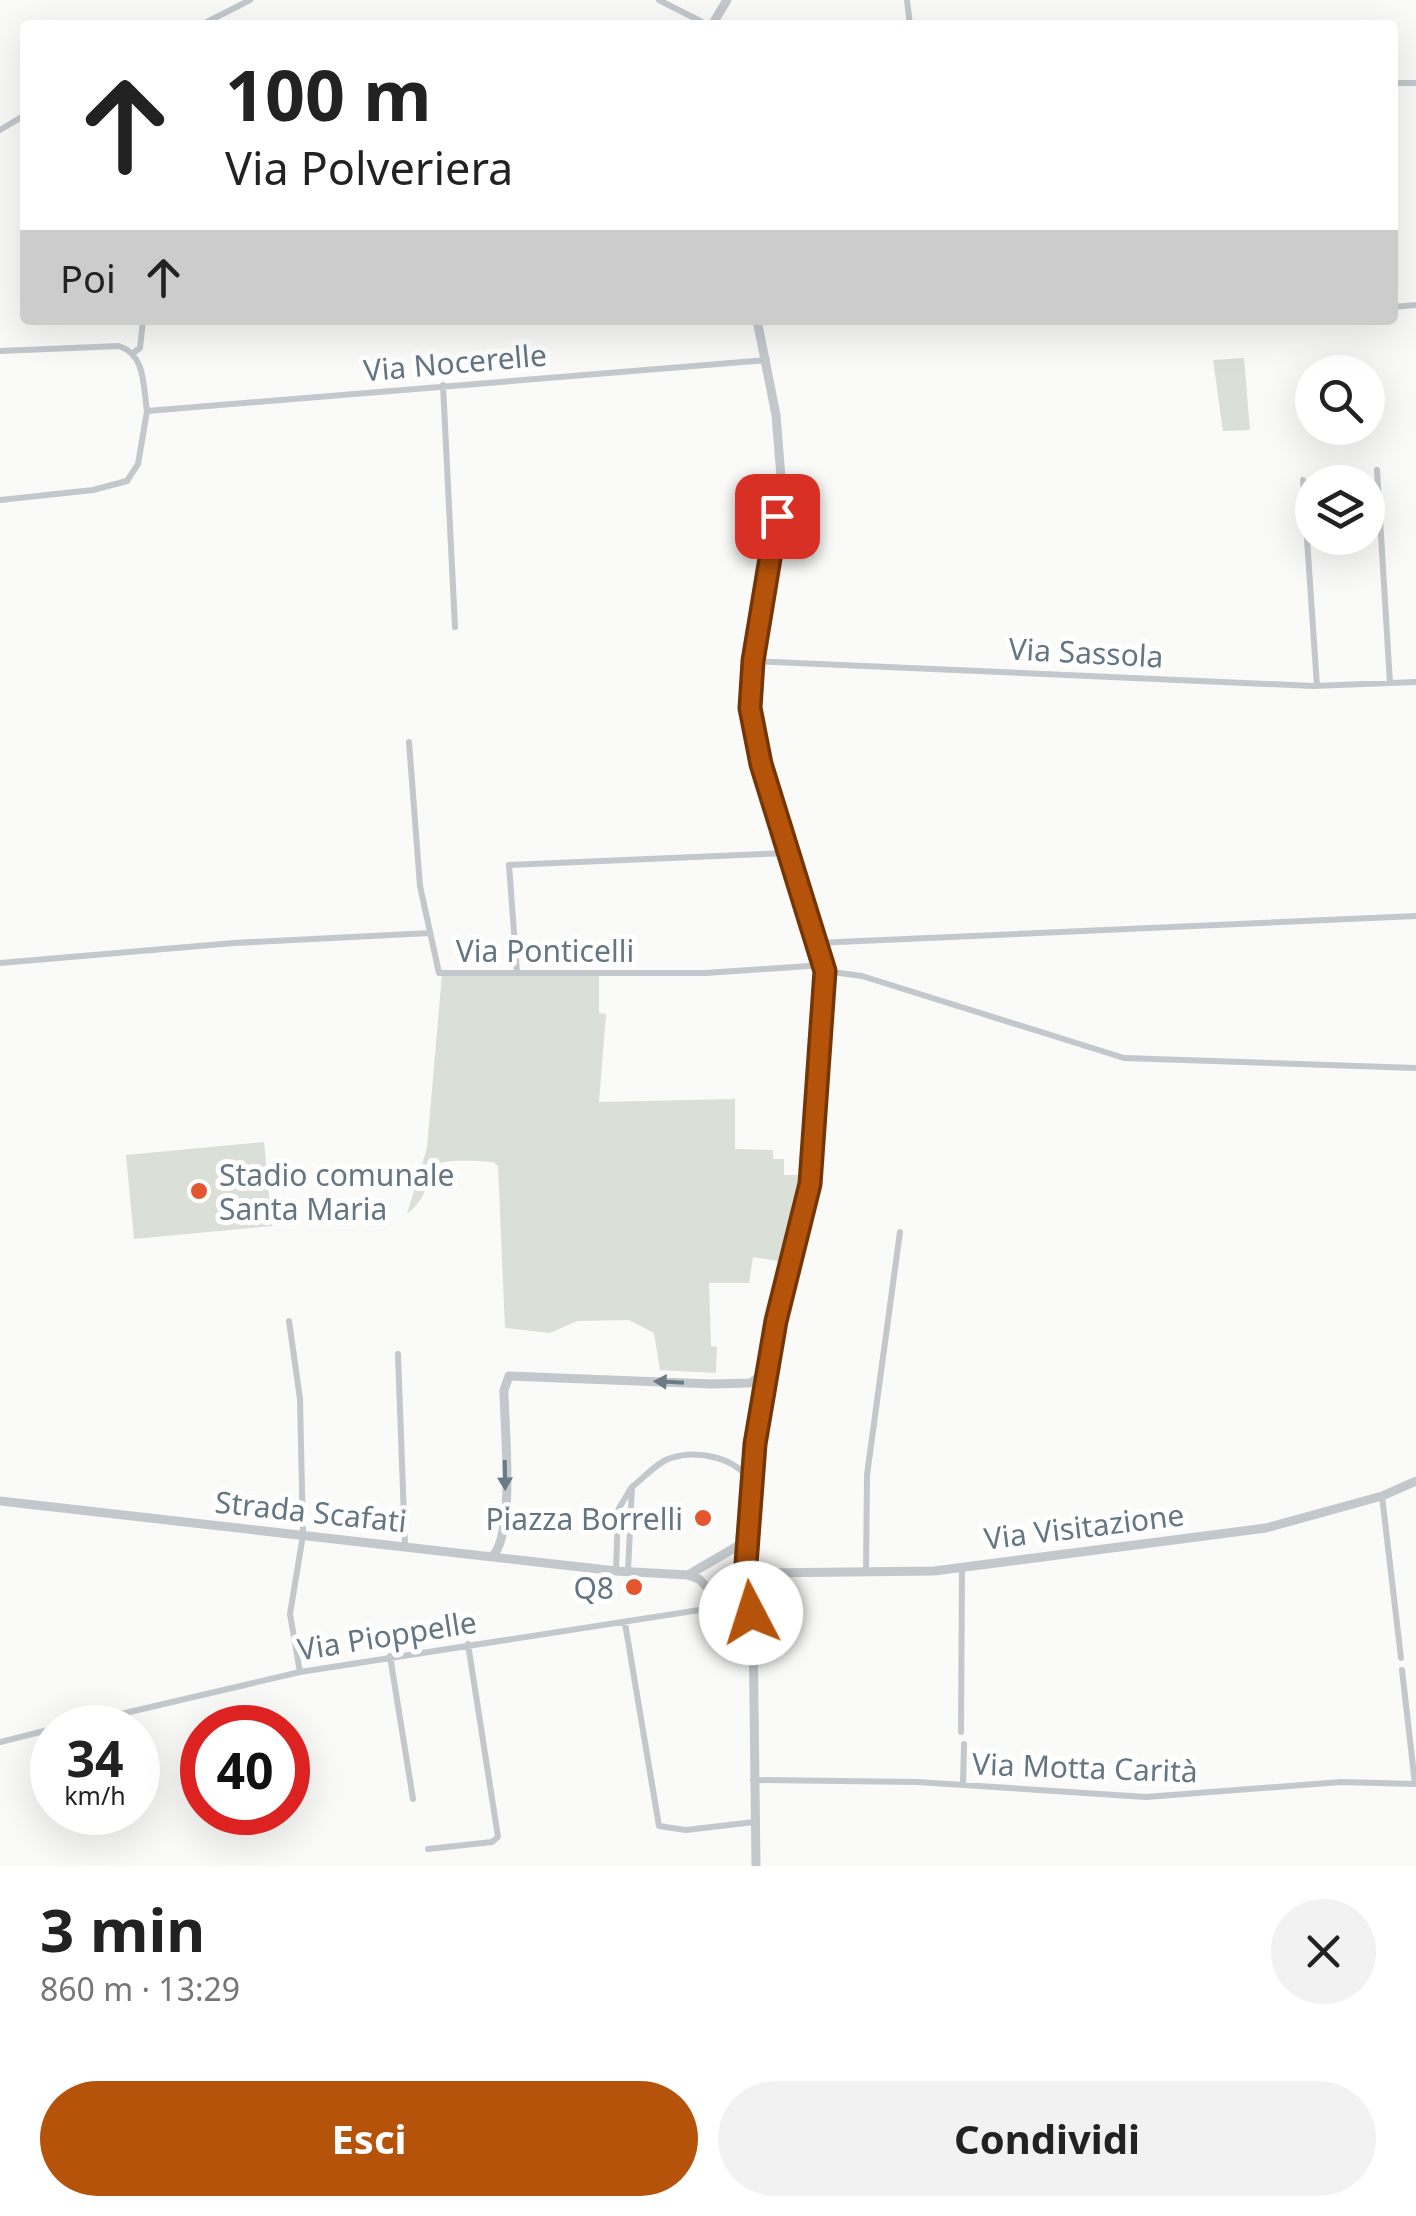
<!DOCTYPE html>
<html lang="it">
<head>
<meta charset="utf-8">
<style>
	:root { --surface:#fff; --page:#f2f2f2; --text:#222; --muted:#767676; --accent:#b45309 }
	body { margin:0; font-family:"Noto Sans",sans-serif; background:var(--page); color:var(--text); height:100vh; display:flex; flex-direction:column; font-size:38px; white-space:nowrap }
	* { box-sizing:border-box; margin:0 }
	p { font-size:32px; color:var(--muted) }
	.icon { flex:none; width:55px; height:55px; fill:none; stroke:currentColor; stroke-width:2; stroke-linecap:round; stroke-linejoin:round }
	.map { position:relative; height:1866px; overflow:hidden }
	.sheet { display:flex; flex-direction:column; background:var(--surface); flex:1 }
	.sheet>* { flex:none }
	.banner { position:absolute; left:20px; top:20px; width:1378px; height:305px; border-radius:10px; box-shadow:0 10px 40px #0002; background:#fff; color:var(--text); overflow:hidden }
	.tools { position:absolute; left:1295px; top:355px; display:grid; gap:20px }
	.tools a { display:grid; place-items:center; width:90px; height:90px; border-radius:50%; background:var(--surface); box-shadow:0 10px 40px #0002; font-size:50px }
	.speed { position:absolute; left:30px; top:1705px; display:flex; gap:20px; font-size:50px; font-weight:700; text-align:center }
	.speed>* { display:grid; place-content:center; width:130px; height:130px; border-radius:50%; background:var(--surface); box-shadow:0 10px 40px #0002; line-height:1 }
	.speed small { font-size:25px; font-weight:400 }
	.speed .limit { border:15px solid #d22; background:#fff; color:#111 }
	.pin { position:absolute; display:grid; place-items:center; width:85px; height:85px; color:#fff; margin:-42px; border-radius:20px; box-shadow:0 5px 15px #0006 }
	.me { position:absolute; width:110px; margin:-55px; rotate:355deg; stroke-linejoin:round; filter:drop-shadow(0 0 8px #0008) }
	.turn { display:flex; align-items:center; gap:35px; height:210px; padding:0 40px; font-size:45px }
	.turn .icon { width:130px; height:130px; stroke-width:2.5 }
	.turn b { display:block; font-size:70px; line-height:85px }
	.then { display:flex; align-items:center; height:95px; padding:0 40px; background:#0003; gap:20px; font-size:38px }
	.round { display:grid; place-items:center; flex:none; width:105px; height:105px; border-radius:52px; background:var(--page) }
	.head { display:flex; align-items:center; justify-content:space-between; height:170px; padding:0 40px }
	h1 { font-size:60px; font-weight:700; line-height:75px }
	.cta { display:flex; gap:20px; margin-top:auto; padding:20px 40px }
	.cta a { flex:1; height:115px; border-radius:60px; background:var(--accent); color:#fff; font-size:40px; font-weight:700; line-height:115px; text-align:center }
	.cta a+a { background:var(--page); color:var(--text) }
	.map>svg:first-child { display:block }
	.green { fill:#dadfd7 }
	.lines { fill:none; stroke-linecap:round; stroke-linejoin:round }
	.minor { stroke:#c3c8cc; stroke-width:6 }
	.tertiary { stroke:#c3c8cc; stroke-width:9 }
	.oneway { fill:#6a7a87 }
	.route-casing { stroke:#753606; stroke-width:25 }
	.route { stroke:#b45309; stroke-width:18 }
	.poi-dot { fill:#e4572e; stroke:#fff; stroke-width:4 }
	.labels { text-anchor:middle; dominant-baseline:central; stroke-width:10; stroke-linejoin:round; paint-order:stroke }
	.street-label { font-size:30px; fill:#657683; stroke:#fff }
	.poi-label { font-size:30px; fill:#657683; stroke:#fff; text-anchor:end }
</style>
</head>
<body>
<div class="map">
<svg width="1416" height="1866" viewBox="0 0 1416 1866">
	<rect width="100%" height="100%" fill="#fafaf8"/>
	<path class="green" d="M1244,358L1250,430L1223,431L1213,360Z
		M442,974L599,975V1013L606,1014L599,1102L735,1099V1149L773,1150V1159H784V1175H804L783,1262L753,1257L749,1283H709L711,1346L717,1347L716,1373L660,1370L654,1333L629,1320L577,1321L550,1333L505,1328L498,1166L493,1162C392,1155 452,1179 407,1214L427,1148Z
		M264,1142L272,1226L134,1239L126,1155Z"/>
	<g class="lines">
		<path class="minor" d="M659,0L708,25
			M907,0L910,25
			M201,25L250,0
			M1392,83H1416
			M0,130L25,115
			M1392,307L1416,305
			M0,351L119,346C146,355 143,386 147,411
			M133,353L140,348L143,320
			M443,385L455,627
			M1377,470L1390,683
			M1303,480L1317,686
			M0,500L93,490L127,481L138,464L147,411L767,360
			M753,661L1313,686L1416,682
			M409,742L420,886L439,973H705L823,965
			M816,943L1416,916
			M0,963L234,943L430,933
			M825,971L862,976L1124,1058L1416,1068
			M517,973L509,865L788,853
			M289,1321L300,1399L303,1535L290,1614L300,1672
			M398,1354L405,1546
			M1382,1496L1401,1658
			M616,1571L618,1510L631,1488
			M628,1571L632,1487C644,1478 657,1462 671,1458C698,1449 736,1458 750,1481
			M866,1572L867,1475L900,1232
			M625,1623L659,1826L686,1830L754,1822
			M390,1656L413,1799
			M1402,1670L1415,1784
			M61,1728L300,1672L725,1606
			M961,1732L962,1567
			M0,1742L52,1729
			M753,1780L917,1782L1146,1797L1341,1782L1416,1784
			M963,1785L964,1744
			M428,1849L492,1842L498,1837L468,1644"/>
		<path class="tertiary" d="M712,25L727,0
			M0,1501L616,1571L688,1575L699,1579L725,1606H749
			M492,1557C516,1532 504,1426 504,1390L509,1376L712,1384L750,1383L764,1374
			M751,1573L934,1571L1266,1528L1382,1496L1416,1481
			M688,1575L748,1540
			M756,1866L753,1621L746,1564L751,1483L764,1374L814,1159L825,971L761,764L751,708L781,477L776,415L757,320"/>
	</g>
	<defs><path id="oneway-solid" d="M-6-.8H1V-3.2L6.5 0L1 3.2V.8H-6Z" transform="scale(2.5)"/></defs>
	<g class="oneway">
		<use href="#oneway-solid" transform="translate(669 1382) rotate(-177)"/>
		<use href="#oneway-solid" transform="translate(505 1475) rotate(89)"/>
	</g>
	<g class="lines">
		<g class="route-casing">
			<path id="route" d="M751,1613L746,1564L755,1444L776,1321L810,1184L825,971L761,764L750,708L753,661L777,516"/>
		</g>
		<use href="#route" class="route"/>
	</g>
	<g class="poi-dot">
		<circle cx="199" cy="1191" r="10"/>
		<circle cx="703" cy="1518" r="10"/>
		<circle cx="634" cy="1587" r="10"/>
	</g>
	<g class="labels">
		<g class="street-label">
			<text transform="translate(455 362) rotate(-5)">Via Nocerelle</text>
			<text transform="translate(1086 652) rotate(3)">Via Sassola</text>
			<text x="545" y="950">Via Ponticelli</text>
			<text transform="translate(311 1511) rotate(6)">Strada Scafati</text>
			<text transform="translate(1084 1526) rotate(-7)">Via Visitazione</text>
			<text transform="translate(387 1635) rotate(-9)">Via Pioppelle</text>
			<text transform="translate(1085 1767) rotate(2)">Via Motta Carità</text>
		</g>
		<g class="poi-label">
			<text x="219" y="1174" text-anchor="start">Stadio comunale<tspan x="219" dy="34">Santa Maria</tspan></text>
			<text x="683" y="1518">Piazza Borrelli</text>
			<text x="614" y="1587">Q8</text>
		</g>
	</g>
</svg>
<div class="tools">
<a><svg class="icon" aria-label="search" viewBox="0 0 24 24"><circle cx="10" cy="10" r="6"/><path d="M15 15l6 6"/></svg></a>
<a><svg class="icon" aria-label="layers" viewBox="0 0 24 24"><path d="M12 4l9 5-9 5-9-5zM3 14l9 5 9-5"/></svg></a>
</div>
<div class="speed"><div>34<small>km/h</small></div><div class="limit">40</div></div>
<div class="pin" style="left:777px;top:516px;background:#d93025"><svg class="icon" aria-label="arrive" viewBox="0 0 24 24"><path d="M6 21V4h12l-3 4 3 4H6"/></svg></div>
<svg class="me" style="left:751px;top:1613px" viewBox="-20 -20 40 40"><circle r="19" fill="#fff"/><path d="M0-13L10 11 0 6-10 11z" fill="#b45309"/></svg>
<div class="banner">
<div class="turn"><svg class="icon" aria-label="ahead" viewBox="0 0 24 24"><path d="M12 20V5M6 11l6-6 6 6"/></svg><div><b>100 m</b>Via Polveriera</div></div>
<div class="then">Poi<svg class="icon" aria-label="ahead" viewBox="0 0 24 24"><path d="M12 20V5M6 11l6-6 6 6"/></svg></div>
</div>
</div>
<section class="sheet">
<div class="head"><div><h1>3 min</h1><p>860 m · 13:29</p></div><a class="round"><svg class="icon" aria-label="close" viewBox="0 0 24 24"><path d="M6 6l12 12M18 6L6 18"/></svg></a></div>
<div class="cta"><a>Esci</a><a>Condividi</a></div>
</section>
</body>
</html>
